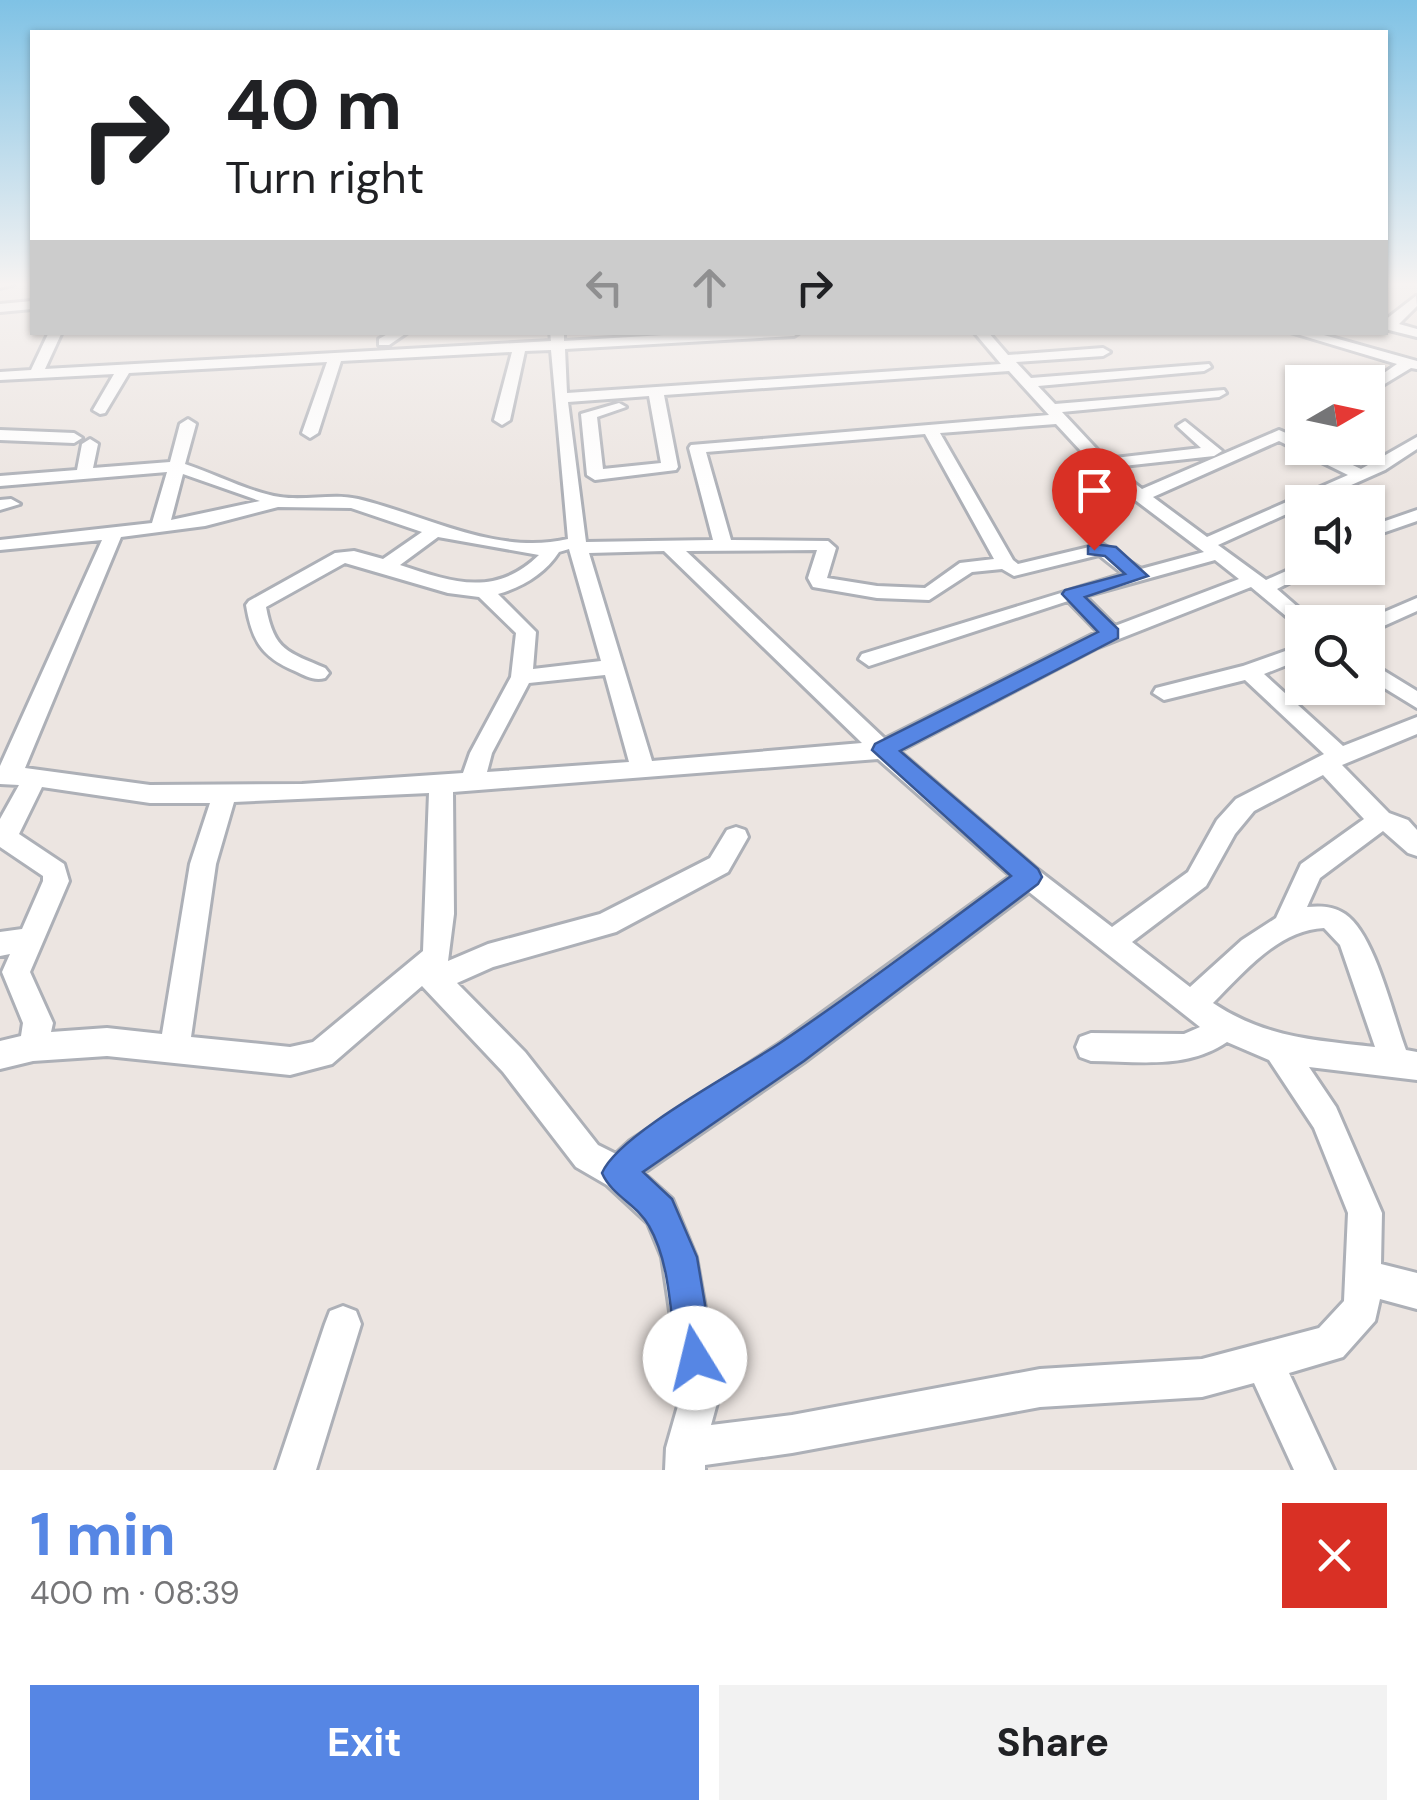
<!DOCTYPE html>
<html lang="en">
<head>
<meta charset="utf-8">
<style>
	:root { --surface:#fff; --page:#f2f2f2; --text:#202124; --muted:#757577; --accent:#5686e4 }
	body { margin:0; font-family:"DM Sans",sans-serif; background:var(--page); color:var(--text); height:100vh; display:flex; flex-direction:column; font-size:38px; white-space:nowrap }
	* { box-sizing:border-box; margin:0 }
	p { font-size:32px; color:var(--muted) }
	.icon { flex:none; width:55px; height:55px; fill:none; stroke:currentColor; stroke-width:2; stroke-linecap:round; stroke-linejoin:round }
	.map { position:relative; height:1470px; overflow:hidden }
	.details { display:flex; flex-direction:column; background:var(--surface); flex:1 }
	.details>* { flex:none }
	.hud { position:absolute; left:30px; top:30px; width:1358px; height:305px; border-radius:0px; box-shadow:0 2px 8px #0004; background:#fff; color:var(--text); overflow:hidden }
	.needle { width:65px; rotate:81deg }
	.tools { position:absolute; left:1285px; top:365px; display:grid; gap:20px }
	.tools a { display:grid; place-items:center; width:100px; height:100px; border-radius:0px; background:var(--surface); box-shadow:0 2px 8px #0004; font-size:50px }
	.pin { position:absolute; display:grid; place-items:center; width:85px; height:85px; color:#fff; margin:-102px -42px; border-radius:50% 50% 50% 0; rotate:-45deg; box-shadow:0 0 10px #0007 }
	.pin .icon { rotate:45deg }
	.me { position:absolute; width:110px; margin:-55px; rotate:351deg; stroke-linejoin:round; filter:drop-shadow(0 0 8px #0008) }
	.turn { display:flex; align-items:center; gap:35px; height:210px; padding:0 30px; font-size:45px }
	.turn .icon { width:130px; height:130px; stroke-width:2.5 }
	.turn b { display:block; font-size:70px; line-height:85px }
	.lanes { display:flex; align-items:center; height:95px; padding:0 30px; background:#0003; justify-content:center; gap:50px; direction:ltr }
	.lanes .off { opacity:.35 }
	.round { display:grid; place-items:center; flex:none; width:105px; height:105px; border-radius:0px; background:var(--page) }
	.summary { display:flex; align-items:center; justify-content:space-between; height:170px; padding:0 30px }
	h1 { font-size:60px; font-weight:700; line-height:75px; color:var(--accent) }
	.action { display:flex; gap:20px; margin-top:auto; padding:20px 30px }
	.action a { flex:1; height:115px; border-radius:0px; background:var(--accent); color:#fff; font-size:40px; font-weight:700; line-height:115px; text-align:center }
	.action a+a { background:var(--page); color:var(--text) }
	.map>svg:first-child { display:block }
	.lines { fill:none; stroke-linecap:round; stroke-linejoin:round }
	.minor-casing { stroke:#adb0b7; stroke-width:6 }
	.minor { fill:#fff; fill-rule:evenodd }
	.route { fill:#5686e4; stroke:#385794; stroke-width:2.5 }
</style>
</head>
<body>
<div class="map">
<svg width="1417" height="1470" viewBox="0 0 1417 1470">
	<rect width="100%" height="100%" fill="#ece5e1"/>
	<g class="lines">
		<g class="minor-casing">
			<path id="minor" d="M0,284H14L0,288Z
				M1416,296L1417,306L1399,324L1417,329V337L1385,329V320Z
				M32,301V309L0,312V304Z
				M49,332H62L45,369L551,341L550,332H564V341L713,332H800L794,336L565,349L567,393L1001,364L974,332H988L1008,355L1103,348L1110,352L1103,356L1016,362L1031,378L1209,364L1211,367L1204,371L1038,386L1055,404L1224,390L1226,393L1219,397L1062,412L1106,459L1201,448L1177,426L1185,421L1222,451L1214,456L1114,467L1142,489L1279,430L1302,440V448H1317L1361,469L1417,437V449L1385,470L1313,502H1302V507L1218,545L1266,580L1302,564V568H1317L1277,589L1315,622L1298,626L1251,587L1096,648L899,751L1038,870L1112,927L1188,872L1217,820L1236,799L1324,754L1245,680L1164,700L1153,693L1156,688L1243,666L1302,645V659L1264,674L1343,746L1417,717V734L1342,765L1389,813L1408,820L1417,830V856L1408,853L1383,831L1320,878L1307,907C1321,906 1333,906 1345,914C1375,934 1393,1016 1406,1050L1417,1052V1080L1309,1067L1336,1107L1382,1213L1381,1264L1417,1273V1309L1380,1299L1375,1321L1343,1357L1289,1373L1334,1470H1294L1254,1383L1202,1397L1040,1407L792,1453L705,1465V1470H665L666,1448L682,1392L662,1257L648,1223L607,1185L576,1167L503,1072L422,986L332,1064L290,1075L107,1056L33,1061L0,1069V1041L21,1036L23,1023L2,972L10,954L0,956V932L22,929L43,881V876L0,847V819L19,785L0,784V766L102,540L0,550V540L152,523L167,472L0,486V476L77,470L82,444L90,439L98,444L93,468L170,462L180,424L188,419L196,424L185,464C215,474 249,492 280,497C306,501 333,493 358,499C425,515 497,556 568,539L551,350L525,351L510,420L502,425L494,420L512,352L341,361L318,433L310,438L302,433L327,362L129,373L105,413L100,414L93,410L114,374L0,380V372L31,370ZM1009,371L1049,415L691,445L689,448L713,540L586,542L568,402L649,396L661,463L603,469L597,417L626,407L619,403L581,414L587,475L595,480L676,470L678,467L664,395ZM1056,424L1106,478L1204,552L1141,569L1102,544L1018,564L1013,560L940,433ZM925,434L994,559L960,563L925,588L877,586L827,578L836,548L828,541L731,540L706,452ZM1279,441L1348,475L1207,537L1153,497ZM183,474L260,501L171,520ZM278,507L351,508L422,532L383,559L354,551L335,553L249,601L246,605C252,641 262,657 295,671C306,676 314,681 325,678L329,673L325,668C288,652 274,651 266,607L345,563L448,593L479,597L516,633L511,677L470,753L463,773L302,784L150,785L25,768L121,537L205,526ZM438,537L539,555C495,598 451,582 400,565ZM569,549L601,661L533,669L536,632L498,594C522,587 545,574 559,552ZM817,550L808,578L813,587L877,598L929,600L972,572L1002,569L1014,576L1099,555L1123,574L862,654L859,659L869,666L1068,601L1098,632L885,739L686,551ZM664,551L862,743L652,761L589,553ZM1215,560L1239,579L1115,626L1085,596ZM605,675L629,762L487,772L492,753L529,683ZM878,759L1011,876L782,1042L630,1141L616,1154L598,1145L525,1052L457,983L493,967L616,932L728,872L748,837L745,830L736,827L727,830L710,858L600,914L488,944L448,961L454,914L453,792ZM1323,775L1364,819L1301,864L1276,918L1242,940L1190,987L1132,942L1206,886L1235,834L1254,811ZM42,787L150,803H210L190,864L162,1034L107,1028L51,1032L53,1023L30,972L69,881L64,864L19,834ZM429,793L423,951L313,1042L290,1047L191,1037L216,864L234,802ZM1029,892L1200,1027L1184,1034L1091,1033L1080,1037L1076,1047L1080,1057L1091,1061C1138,1061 1186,1070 1227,1042L1269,1060L1314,1128L1348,1213L1344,1301L1319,1328L1202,1359L1040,1369L792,1415L711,1425L720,1392L696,1257L672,1199L643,1173L804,1062ZM1324,928L1340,945L1375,1047C1314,1040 1266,1038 1213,1003C1243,973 1278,930 1324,928Z
				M391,332H408L389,345H379V339Z
				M1290,332H1313L1417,361V369L1411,368L1368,394V384L1397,364Z
				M0,430L74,433L82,438L74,443L0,440Z
				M0,500L11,499L20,504L0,510Z
				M1417,510V521L1368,538V527Z
				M1417,598V611L1368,633V622H1361Z
				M1368,661L1417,691V708L1368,678Z
				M343,1306L356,1311L361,1324L316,1470H276L325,1324L330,1311Z"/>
		</g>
		<use href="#minor" class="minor"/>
	</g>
	<linearGradient id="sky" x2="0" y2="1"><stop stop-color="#7fc2e5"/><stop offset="0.58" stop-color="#f6f3f2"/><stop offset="1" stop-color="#f6f3f2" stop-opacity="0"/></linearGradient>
	<rect width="1417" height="490" fill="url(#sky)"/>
	<path class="route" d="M1094,544L1116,547L1148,576L1085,597L1118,629V638L900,751L1038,869L1042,877L1038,884L804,1061L643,1172L672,1199L697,1257L714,1358L708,1372L695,1377L682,1372L677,1358C670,1316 671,1264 649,1226C638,1205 612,1196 602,1173C618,1134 740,1070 780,1043C859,990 934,932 1011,876L872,750L875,744L1098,632L1062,594L1065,590L1125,574L1105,556L1088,554V546Z"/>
</svg>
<div class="tools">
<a><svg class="needle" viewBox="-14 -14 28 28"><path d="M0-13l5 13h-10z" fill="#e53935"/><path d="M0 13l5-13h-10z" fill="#757577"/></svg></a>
<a><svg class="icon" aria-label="sound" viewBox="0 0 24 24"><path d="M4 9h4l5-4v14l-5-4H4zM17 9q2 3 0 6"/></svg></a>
<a><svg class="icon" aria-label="search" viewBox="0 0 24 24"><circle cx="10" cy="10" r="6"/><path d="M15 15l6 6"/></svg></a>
</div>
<div class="pin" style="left:1094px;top:550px;background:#d93025"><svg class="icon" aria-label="arrive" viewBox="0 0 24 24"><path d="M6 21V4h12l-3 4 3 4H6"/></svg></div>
<svg class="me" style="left:695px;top:1358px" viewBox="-20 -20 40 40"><circle r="19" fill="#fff"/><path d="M0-13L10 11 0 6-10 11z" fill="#5686e4"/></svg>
<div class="hud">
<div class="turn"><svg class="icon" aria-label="right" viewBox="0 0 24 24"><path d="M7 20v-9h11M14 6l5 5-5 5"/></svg><div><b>40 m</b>Turn right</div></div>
<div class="lanes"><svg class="icon off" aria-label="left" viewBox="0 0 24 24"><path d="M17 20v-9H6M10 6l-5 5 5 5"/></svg><svg class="icon off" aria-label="ahead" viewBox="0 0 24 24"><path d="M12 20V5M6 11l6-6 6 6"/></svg><svg class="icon" aria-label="right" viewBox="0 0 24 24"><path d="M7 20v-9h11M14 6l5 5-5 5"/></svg></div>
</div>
</div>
<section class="details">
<div class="summary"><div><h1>1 min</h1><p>400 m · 08:39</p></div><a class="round" style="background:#d93025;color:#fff"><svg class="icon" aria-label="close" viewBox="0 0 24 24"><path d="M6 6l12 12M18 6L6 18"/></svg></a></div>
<div class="action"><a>Exit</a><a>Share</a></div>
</section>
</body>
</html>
